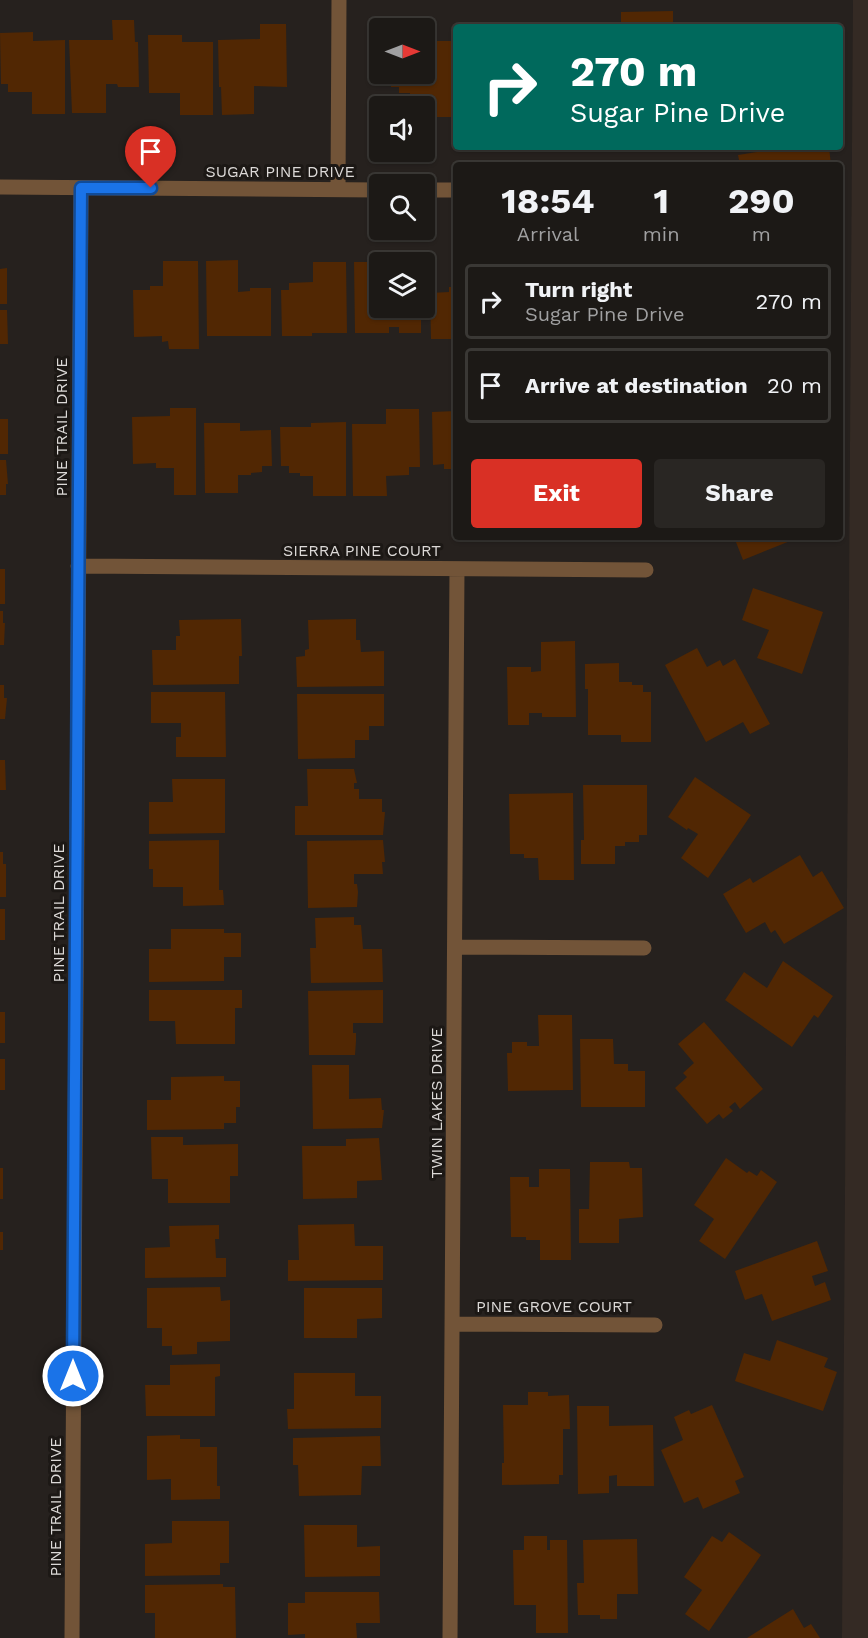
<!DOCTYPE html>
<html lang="en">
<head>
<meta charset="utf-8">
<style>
	:root { --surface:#1c1916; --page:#292623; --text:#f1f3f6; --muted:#a0a0a1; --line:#3a3835; --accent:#d93025 }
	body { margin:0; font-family:"Work Sans",sans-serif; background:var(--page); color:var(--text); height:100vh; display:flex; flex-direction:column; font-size:22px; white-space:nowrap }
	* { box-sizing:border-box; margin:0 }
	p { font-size:20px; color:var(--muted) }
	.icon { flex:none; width:33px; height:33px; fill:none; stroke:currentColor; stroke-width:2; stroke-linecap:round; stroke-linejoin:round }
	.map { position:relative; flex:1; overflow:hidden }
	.side { position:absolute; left:453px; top:162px; width:390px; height:378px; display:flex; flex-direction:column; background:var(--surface); border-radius:6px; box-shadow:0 2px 4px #0004,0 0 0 2px var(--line) }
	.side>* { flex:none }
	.banner { position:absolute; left:453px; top:24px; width:390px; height:126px; border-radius:6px; box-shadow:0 2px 4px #0004,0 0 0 2px var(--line); background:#00695c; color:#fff; overflow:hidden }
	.needle { width:39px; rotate:90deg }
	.fabs { position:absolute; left:369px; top:18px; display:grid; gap:12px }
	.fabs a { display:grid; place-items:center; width:66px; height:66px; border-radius:6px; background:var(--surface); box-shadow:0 2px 4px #0004,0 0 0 2px var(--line); font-size:30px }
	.pin { position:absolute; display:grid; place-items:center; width:51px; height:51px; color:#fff; margin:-62px -26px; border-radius:50% 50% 50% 0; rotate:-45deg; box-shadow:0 0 6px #0007 }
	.pin .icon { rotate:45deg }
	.me { position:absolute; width:66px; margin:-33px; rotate:0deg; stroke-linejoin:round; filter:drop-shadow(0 0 4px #0008) }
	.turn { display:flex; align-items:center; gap:21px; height:126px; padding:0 18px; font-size:27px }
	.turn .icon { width:78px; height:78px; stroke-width:2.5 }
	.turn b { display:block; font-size:42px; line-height:51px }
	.eta { display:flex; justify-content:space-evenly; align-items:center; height:102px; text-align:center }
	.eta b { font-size:36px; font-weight:700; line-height:42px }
	.cta { display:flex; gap:12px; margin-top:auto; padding:12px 18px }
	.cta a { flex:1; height:69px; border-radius:6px; background:var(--accent); color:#fff; font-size:24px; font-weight:700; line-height:69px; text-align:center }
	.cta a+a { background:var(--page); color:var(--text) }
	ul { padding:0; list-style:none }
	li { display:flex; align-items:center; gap:18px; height:75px; margin:0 12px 9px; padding:0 6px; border:3px solid var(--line); border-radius:6px }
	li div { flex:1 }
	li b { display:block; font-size:22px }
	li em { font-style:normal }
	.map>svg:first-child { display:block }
	.built { fill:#342a24 }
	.building { fill:#512703 }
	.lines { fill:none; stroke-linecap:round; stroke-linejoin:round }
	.minor { stroke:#725438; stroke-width:15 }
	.route-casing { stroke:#114b97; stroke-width:15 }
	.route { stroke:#1a73e8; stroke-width:10 }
	.labels { text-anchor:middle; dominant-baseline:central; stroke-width:6; stroke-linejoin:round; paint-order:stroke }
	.street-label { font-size:16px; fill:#dcd9d7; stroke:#1c1815 }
</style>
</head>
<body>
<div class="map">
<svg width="868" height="1638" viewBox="0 0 868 1638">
	<rect width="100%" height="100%" fill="#26211e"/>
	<path class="built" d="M853,0H868V1638H842Z"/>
	<path class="building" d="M673,11V27H623V23H621V12Z
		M112,20H134L135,42H138L139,87H118L117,84H106V113H72L69,40H113Z
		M260,24H286L287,87L254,86V114L222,115L221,87H219L218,40L260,39Z
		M33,32V41L65,40V114H32V92H8V84H1L0,33Z
		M148,35H182V42H213V115H180V93H149Z
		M424,41H456V117H424V98H410V93H399V87H391V74H424Z
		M762,147H829L831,165H740L738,155L763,151Z
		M238,260V292L250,291V288H271V336H207L206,261Z
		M163,261H198L199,349H169L168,341L162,342V336L134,337L133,290H150V286H163Z
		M313,262H346L347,333H312V336H282L281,290H289V283L313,282Z
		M354,262H380V308H421V333H399V327H389V333H355Z
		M7,268V304H0V269Z
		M449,287H456V339H431L430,293L449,292Z
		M0,310H7L8,344H0Z
		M170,408H196V495H174V468H156V463L133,464L132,417L170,416Z
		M386,409H419L420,467H409V475L386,476L387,496H353L352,424H386Z
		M456,411V469H444V464L433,465L432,412Z
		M0,419H8V454H0Z
		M346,422V496H313V476H300V473H289V466H281L280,427H311V423Z
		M204,423H240V431L271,430L272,466H262V472L251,473V475H238V493H205Z
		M0,460H6L8,484H6V495H0Z
		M734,537H800L743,560Z
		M0,569H5V604H0Z
		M753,588L823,612L802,674L757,658L769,630L742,620Z
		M0,611H3V623H5L4,645H0Z
		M241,619L242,656H239V684L153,685L152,650H176V636H180L179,620Z
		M356,619V640H360L361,652L384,651V686L297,687L296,657L305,656V650L309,649L308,620Z
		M575,641L576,717H542V713H529V725H508L507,667H531V672L541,671V642Z
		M697,648L707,667L720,660L723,666L735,659L770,724L750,734L743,722L706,742L665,665Z
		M619,663V682H632V685H643V692H651V742H621V735H588V689H585V664Z
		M0,685H4V698H7L5,719H0Z
		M151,692H225L226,757H176V737H181V723H151Z
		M297,694H384V726H369V740H355V758L298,759Z
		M0,760H5L6,790H0Z
		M307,769H354L357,783H354V789H359V799H382V812H385L383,835H295V806H308Z
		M695,777L751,815L708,878L681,858L698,834L688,828L687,830L668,817Z
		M172,779H225V833L149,834V802H173Z
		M583,785H647V835H639V842H625V846H615V864H581V840H584Z
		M573,793L574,880H539L538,858H524V854H510L509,794Z
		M219,840V890H223L224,905L183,906V887H153V869H149V841Z
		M383,840L385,862H382L383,874H354V884H357L358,892L357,907L308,908L307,841Z
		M0,852H3V864H6V897H0Z
		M800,855L813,877L822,871L844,908L784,944L775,930L771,933L765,922L746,933L723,894L750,878L753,883Z
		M0,909H5V940H0Z
		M354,917V925H361L363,949H382L383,982L311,983L310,948H316L315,918Z
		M171,929H224V933H241V957H224V981L149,982V949H171Z
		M783,961L833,996L818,1018L814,1015L792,1047L725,1000L744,972L767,988Z
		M149,990H242V1008H235V1044H176L175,1021H149Z
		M383,990V1023H353V1033H356V1041L355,1055H309L308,991Z
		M0,1012H5V1043H0Z
		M538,1015H572L573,1090L508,1091L507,1053H512V1042H527V1046H539Z
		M704,1022L763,1089L740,1109L735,1102L729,1107L733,1111L723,1119L719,1114L707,1124L675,1088L687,1077L683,1073L694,1063L678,1044Z
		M580,1039H613L614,1064H628V1071H645V1107H581Z
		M0,1059H5V1090H0Z
		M312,1065H349V1099L381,1098L382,1110H384L382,1128L313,1129Z
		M224,1076V1081H240V1107H236V1123H224V1129L147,1130V1100H171V1077Z
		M151,1137H183V1145L238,1144V1176H230V1203H168V1179H152Z
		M379,1138L382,1180L357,1181V1198L303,1199L302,1146H346V1139Z
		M726,1158L747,1173L749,1171L757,1176L761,1170L777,1182L725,1259L699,1241L714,1219L694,1205Z
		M590,1162H629L630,1168H642L643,1217L619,1219V1243H579V1209H589Z
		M0,1168H3V1199H0Z
		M539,1169H570L571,1260H540V1240H526V1237H511L510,1177H529V1187H539Z
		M354,1224L355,1246H383V1280L288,1281V1260H299L298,1225Z
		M219,1225V1239H215L216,1258H226V1277L145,1278V1248L170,1247L169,1226Z
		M0,1232H3V1250H0Z
		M817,1241L828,1271L812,1276L815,1286L825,1282L831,1300L772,1321L762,1294L745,1300L735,1271Z
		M220,1287L221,1301L230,1300V1341L197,1342V1354L172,1355V1346H162V1328H147V1288Z
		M304,1288H382V1318L357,1319V1338H304Z
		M777,1340L828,1358L824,1367L837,1372L823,1411L735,1381L744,1353L770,1361Z
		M220,1364V1376L215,1377V1416H146L145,1385H170V1365Z
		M294,1373H355V1396H381V1428L288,1429L287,1409H294Z
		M528,1392H548V1396L569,1395L570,1429H563V1475H559V1484L502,1485V1463H504L503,1405H528Z
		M712,1405L744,1477L735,1481L740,1493L703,1509L698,1497L684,1503L661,1450L683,1440L674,1417L689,1410L691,1414Z
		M577,1406H609V1426L653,1425L654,1486H617V1475L609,1476V1493L578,1494Z
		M180,1435V1439H200V1447H217V1486H220V1499L171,1500V1479L147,1480V1436Z
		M380,1436L381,1466H362L361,1495L299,1496L298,1465H293V1438Z
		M172,1521H229V1563H220V1575L145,1576V1544L172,1543Z
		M304,1525H357V1547L380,1546V1576L305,1577Z
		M729,1532L761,1555L709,1631L685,1614L702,1590L684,1577L712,1536L722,1542Z
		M524,1536H547V1550H550V1540H567L568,1633H536V1605H514L513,1550H524Z
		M637,1539L638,1594H617V1619H600V1615H578L577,1583H584L583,1540Z
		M223,1584V1587H235L236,1638H155V1613H145V1585Z
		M305,1592H379L380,1623H356L357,1638H305V1634L288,1635V1603H305Z
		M793,1609L804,1628L811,1624L820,1638H747Z"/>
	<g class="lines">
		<path class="minor" d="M0,187L380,190
			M338,189L339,0
			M424,190H456
			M78,566L646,570
			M455,947L644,948
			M452,1324L655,1325
			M72,1638L81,188
			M450,1638L457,569"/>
	</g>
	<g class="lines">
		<g class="route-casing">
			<path id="route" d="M73,1376L81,188H151"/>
		</g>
		<use href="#route" class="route"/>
	</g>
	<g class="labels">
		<g class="street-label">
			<text x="280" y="171">SUGAR PINE DRIVE</text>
			<text transform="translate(61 427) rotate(-90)">PINE TRAIL DRIVE</text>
			<text x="362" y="550">SIERRA PINE COURT</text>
			<text transform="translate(58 913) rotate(-90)">PINE TRAIL DRIVE</text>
			<text transform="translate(436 1103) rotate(-90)">TWIN LAKES DRIVE</text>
			<text x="554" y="1306">PINE GROVE COURT</text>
			<text transform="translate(55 1507) rotate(-90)">PINE TRAIL DRIVE</text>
		</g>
	</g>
</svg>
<div class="fabs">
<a><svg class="needle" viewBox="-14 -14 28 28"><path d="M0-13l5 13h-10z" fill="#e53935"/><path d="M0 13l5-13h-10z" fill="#a0a0a1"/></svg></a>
<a><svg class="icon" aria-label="sound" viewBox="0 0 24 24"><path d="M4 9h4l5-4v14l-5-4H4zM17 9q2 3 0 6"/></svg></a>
<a><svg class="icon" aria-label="search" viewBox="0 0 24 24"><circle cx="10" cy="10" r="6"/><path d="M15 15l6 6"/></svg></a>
<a><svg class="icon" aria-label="layers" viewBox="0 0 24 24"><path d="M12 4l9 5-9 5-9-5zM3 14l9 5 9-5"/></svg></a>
</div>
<div class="pin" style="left:151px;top:188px;background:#d93025"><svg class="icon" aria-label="arrive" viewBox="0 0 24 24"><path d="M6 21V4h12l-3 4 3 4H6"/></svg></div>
<svg class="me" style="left:73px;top:1376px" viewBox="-20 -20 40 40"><circle r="17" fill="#1a73e8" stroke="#fff" stroke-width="3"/><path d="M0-11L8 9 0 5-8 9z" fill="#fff"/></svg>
<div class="banner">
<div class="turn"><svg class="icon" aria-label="right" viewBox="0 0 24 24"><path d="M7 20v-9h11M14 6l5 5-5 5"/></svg><div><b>270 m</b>Sugar Pine Drive</div></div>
</div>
<section class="side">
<div class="eta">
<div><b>18:54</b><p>Arrival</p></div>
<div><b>1</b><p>min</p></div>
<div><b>290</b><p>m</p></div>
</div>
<ul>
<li><svg class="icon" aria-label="right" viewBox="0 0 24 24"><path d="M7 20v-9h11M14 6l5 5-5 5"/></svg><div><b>Turn right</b><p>Sugar Pine Drive</p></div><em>270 m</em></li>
<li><svg class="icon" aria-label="arrive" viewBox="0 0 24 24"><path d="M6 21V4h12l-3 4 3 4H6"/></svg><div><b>Arrive at destination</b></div><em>20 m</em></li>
</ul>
<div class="cta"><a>Exit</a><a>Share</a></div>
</section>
</div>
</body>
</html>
